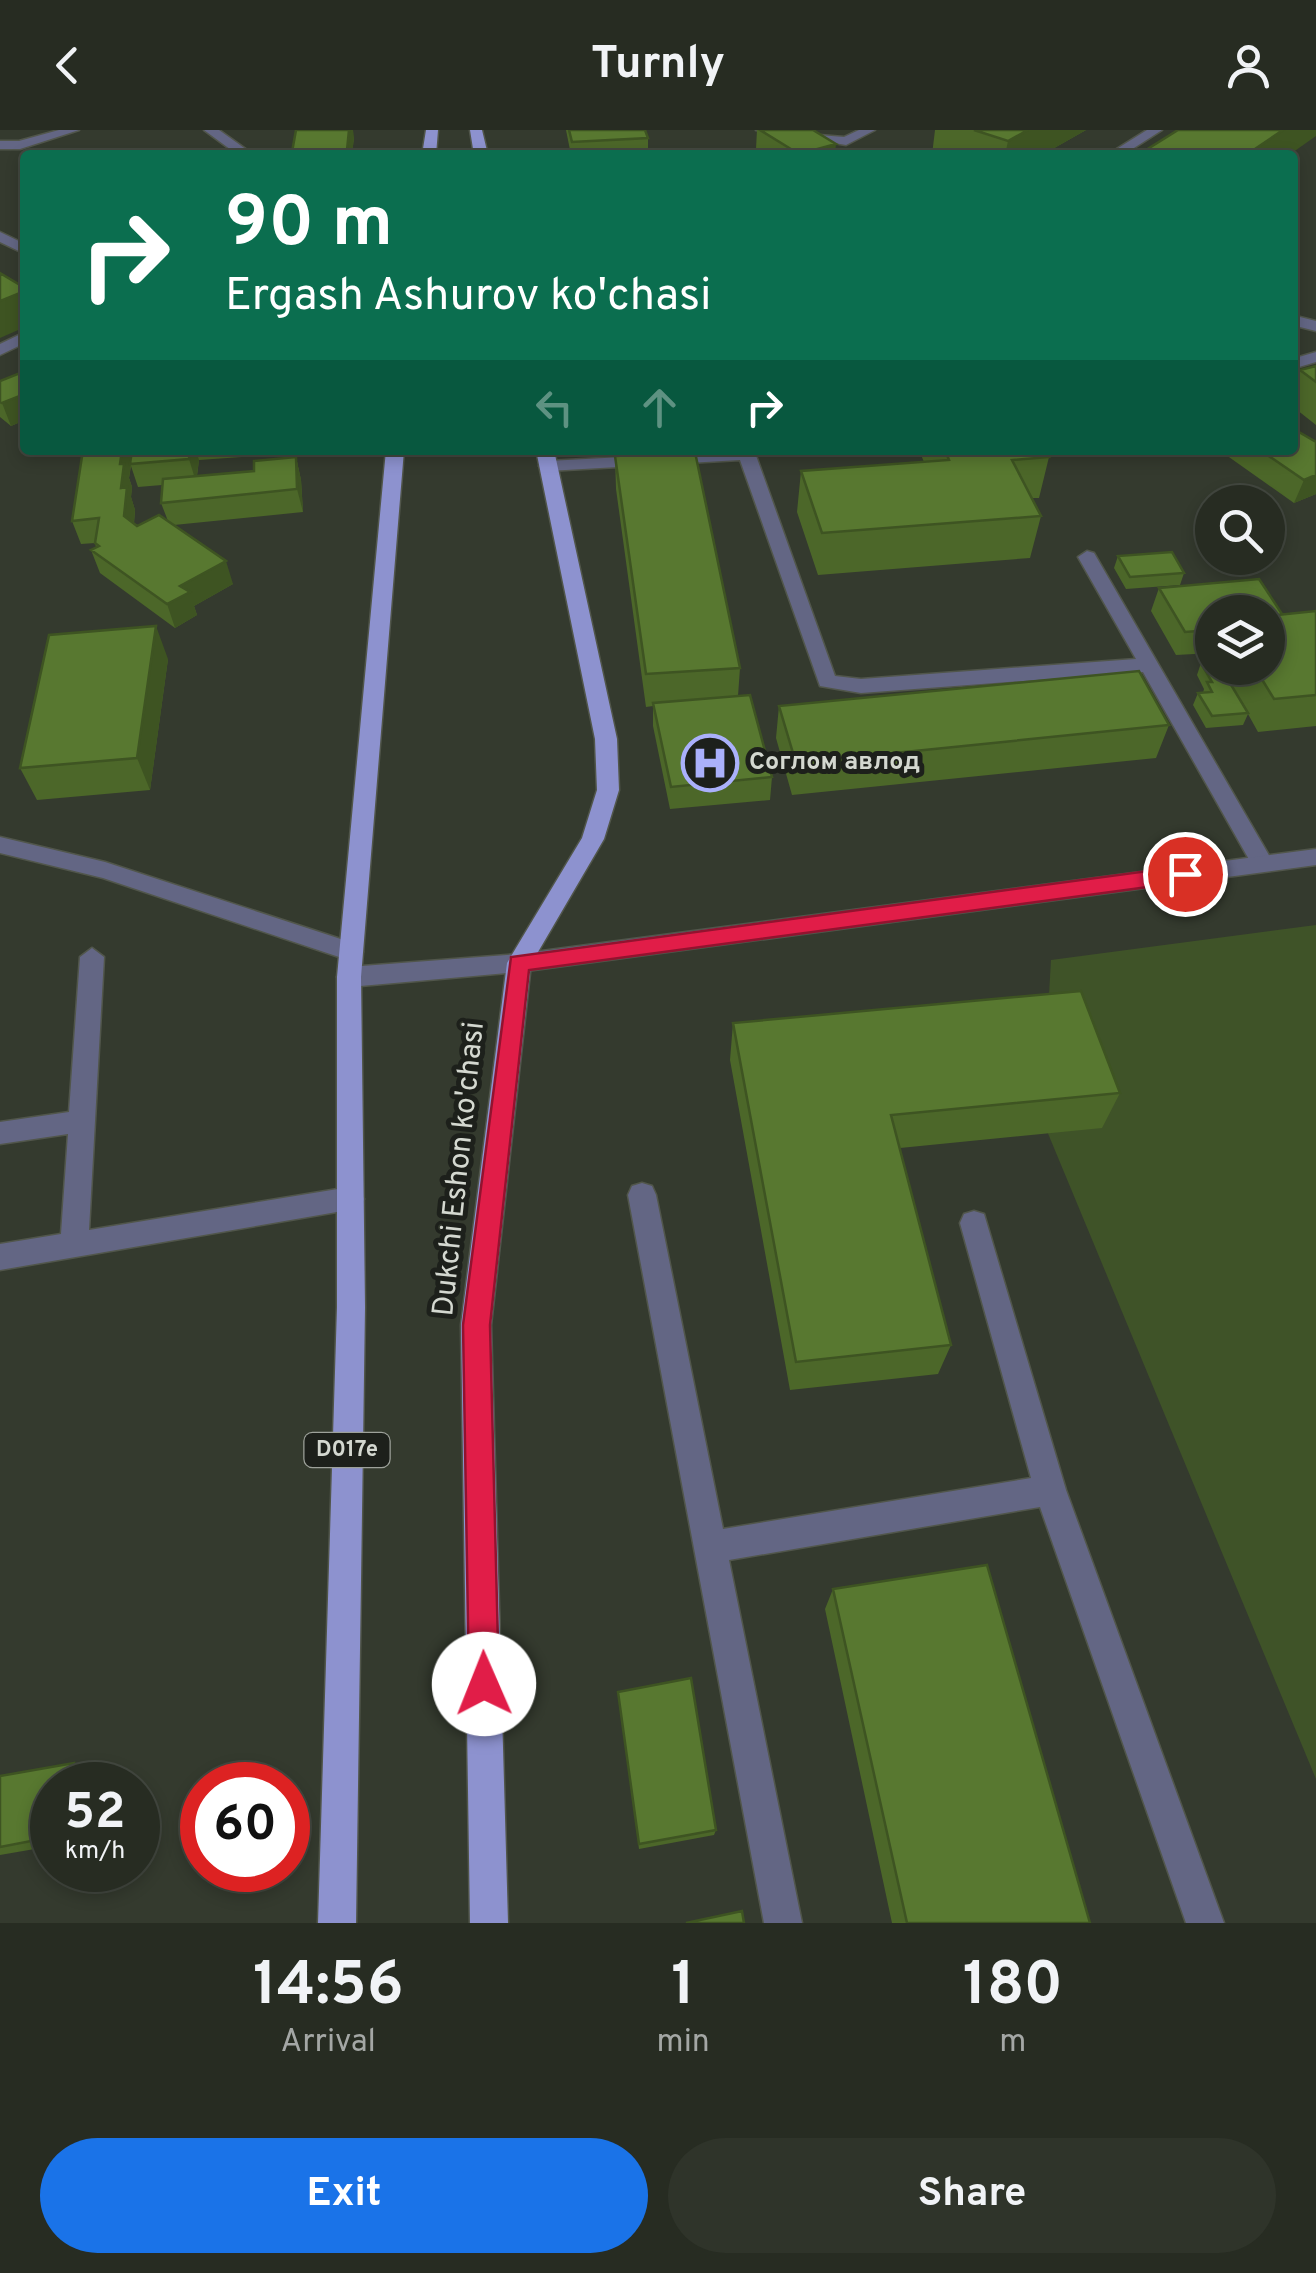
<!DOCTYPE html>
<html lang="en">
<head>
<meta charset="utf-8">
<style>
	:root { --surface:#272c22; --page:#2f342a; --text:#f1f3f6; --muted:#a4a7a5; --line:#434840; --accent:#1a73e8 }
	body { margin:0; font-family:Overpass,sans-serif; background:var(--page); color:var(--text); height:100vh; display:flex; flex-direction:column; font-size:38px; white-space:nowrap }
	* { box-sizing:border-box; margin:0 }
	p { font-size:32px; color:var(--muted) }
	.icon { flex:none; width:55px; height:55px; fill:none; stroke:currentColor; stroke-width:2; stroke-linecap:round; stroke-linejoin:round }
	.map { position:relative; height:1793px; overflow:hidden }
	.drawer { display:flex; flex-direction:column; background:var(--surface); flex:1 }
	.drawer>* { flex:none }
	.banner { position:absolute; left:20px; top:20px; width:1278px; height:305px; border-radius:10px; box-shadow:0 5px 15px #0003,0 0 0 2px var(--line); background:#0b6e4f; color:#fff; overflow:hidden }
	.controls { position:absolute; left:1195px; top:355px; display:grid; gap:20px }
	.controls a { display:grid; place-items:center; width:90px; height:90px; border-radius:50%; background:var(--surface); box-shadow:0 5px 15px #0003,0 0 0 2px var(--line); font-size:50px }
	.speed { position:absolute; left:30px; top:1632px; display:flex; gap:20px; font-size:50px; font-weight:700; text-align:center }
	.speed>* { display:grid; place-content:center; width:130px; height:130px; border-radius:50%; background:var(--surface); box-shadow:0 5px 15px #0003,0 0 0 2px var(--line); line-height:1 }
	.speed small { font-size:25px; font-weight:400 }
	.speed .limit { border:15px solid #d22; background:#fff; color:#111 }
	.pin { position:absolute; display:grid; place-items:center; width:85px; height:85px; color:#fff; margin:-42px; border:5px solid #fff; border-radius:50%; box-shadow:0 2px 10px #0007 }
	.me { position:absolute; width:110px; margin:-55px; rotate:359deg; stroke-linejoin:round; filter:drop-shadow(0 0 8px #0008) }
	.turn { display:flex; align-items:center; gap:35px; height:210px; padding:0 40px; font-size:45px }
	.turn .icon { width:130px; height:130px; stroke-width:2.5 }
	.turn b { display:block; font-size:70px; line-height:85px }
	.lanes { display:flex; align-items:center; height:95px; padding:0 40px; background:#0003; justify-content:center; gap:50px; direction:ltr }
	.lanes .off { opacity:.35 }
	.eta { display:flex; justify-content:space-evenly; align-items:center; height:170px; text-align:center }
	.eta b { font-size:60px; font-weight:700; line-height:70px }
	.primary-button { display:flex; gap:20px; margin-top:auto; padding:20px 40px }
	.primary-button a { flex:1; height:115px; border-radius:60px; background:var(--accent); color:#fff; font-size:40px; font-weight:700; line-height:115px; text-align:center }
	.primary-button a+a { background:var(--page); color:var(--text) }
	header { display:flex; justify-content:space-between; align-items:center; height:130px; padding:0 40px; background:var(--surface); font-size:45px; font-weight:700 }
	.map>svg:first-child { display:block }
	.green { fill:#3f5328 }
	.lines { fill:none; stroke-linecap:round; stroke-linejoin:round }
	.service-casing { stroke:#51564b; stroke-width:3 }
	.minor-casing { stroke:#51564b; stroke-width:3 }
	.tertiary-casing { stroke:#51564b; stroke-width:3 }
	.primary-casing { stroke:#51564b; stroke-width:3 }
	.service { fill:#636684; fill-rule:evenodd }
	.minor { fill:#636684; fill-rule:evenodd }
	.tertiary { fill:#636684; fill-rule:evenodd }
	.primary { fill:#8d92cf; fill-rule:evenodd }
	.wall { fill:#4c6729; fill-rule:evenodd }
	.shaded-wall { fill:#3e5422 }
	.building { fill:#587830; stroke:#3e5422; stroke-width:2.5 }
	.route { fill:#e11d48; stroke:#92132f; stroke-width:2.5 }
	.labels { text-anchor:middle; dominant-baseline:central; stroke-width:10; stroke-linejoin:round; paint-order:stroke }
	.shield { fill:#1d201b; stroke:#9da19a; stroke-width:2.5 }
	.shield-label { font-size:22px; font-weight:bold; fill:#d4d8d0 }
	.poi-label { font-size:25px; font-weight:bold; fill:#d4d8d0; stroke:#1d201b; text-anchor:start }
	.near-street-label { font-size:30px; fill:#d4d8d0; stroke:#1d201b }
</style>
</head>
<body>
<header><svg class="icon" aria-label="back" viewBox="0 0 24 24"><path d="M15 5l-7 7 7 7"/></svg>Turnly<svg class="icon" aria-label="person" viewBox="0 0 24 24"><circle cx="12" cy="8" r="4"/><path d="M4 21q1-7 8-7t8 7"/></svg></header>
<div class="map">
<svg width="1316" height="1793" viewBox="0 0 1316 1793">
	<rect width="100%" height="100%" fill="#343a2e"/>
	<path class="green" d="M1316,795V1649L1042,989L1051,830Z"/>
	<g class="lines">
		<g class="service-casing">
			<path id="service" d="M756,0L844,7L859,0H875L846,15Z
				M1147,0H1162L1123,25H1107Z
				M0,102L25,114V124L0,112Z
				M1292,185L1316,191V201L1292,195Z
				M25,202V213L0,225V214Z
				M1316,222V232L1292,239V229Z
				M0,707L105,732L359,815L363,822L351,831L103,748L0,723Z
				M92,818L104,827L89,1100L350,1057L360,1060L364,1069L360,1078L0,1140V1114L61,1104L68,1004L0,1014V992L69,982L80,827Z
				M642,1053L652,1056L656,1065L723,1399L1031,1348L960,1093L964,1084L974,1081L984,1084L1066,1360L1224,1793H1186L1040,1377L729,1430L802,1793H764L628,1065L632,1056Z"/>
		</g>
		<g class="minor-casing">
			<path id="minor" d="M59,0H79L20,19H0V11H19Z
				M204,0H219L254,25H238Z
				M754,320L835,546L861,549L1136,529L1078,427L1087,421L1094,423L1274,734L1271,740H1255L1143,542L861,563L820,556L740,330L548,341L539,336L548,331Z"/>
		</g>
		<g class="tertiary-casing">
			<path id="tertiary" d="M1316,719V735L519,842L349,857L337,847L349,837L519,824Z"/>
		</g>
		<g class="primary-casing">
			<path id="primary" d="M426,0H438L436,25H422Z
				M470,0H482L488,25H474Z
				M386,320H404L361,847L365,1177L356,1793H318L337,1177V847Z
				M536,320H554L617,609L619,660L604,709L531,834L491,1195L508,1793H470L461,1195L507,833L582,708L597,660L595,609Z"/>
		</g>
		<use href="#service" class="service"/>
		<use href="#minor" class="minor"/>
		<use href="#tertiary" class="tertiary"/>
		<use href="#primary" class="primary"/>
	</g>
	<path class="wall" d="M566,0H645L648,8V25H571Z
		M757,0H813L835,25H766L756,19Z
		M935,0H1086L1042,25H932Z
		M354,7L352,25H293L292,22Z
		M1316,236V295L1292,276V260L1300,240Z
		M25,241V290L11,296L0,287V251Z
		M1316,312V364L1294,373L1219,320H1292Z
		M83,320H257V326L199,330L197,346L254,341L296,327L301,350L303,382L174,395L233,454L194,476L197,485L175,498L100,443L91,420L96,417L95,413L81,414L72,391ZM131,336L138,357L162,355L161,373L168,391L137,396L134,394L135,380L131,367L132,357L129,348Z
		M919,320H1045L1049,327L1039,368H1032L1041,386L1030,428L818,445L797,382L801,341L924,332Z
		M615,326L740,538L738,566L772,647L770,670L670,679L653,596V576L646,577L616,359Z
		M1118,426L1184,443L1180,455L1126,459L1114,438Z
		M1159,458L1282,484L1316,481V596L1258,602L1248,584L1243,595L1206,598L1193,575L1198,563H1203L1204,559L1197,545L1201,533L1212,538H1268V482H1212V523L1176,525L1151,481Z
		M168,529L150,660L37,670L20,638Z
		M779,576L1169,595L1156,628L792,665L776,608Z
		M733,893L1120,963L1102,998L900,1018L951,1215L938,1244L790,1260L730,930Z
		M833,1459L1090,1793H892L825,1479Z
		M618,1562L716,1700L714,1705L639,1719Z
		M74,1633L91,1640L90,1655H52V1716L0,1725V1646Z"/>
	<path class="shaded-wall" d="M349,0H353L354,7L352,25H348L347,20Z
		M1028,0H1086L1042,25H1005L1008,11Z
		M1283,0H1316V6L1289,25H1246Z
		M836,14L835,25H799Z
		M25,161V197L0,208V171Z
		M25,264V290L11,296L2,273Z
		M122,320H133L129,348L132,357L131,367L135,380L132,409L124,386L120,334Z
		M190,320H196L199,330L196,352L189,329Z
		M296,327L301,350L303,382L297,359Z
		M1316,345V364L1294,373L1304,350Z
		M226,431L233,454L194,476L197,485L175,498L167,474L180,456Z
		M156,496L168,529L150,660L137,628Z
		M74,1633L91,1640L90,1655H72Z"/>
	<path class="building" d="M296,0H349L347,20L292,22Z
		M569,0H645L648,8L572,12Z
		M760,0H813L836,14L799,24Z
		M974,0H1028L1008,11Z
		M1178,0H1283L1246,25H1138Z
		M0,143L25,158V161L0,171Z
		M1316,236V252L1300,240Z
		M25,241V264L2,273L0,272V251Z
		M1292,298L1316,312V345L1304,350L1260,320H1292Z
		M83,320H122L120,334H124L121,358L127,357L124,386L137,396L159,385L226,431L180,456L190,462L167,474L91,420L99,416L95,413L99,388L72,391Z
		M132,320H190L189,329L130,334Z
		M945,320H1045L1049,327L1012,330L1041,386L822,403L801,341L949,330Z
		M695,322L740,538L646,544L615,326Z
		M296,327L297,359L161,373L163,349L254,341V331Z
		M1172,422L1184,443L1130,447L1118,426Z
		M1259,449L1282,484L1268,486V482H1212V500L1185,502L1159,458Z
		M1316,481V565L1274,569L1255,538H1268V486Z
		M156,496L137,628L20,638L49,505Z
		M1212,532V538H1221L1248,583L1212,586L1198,563L1212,562L1207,552H1212L1201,533Z
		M1139,541L1169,595L796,633L779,576Z
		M750,565L772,647L671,657L653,573Z
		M1081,861L1120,963L891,985L951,1215L796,1232L733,893Z
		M987,1435L1090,1793H907L833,1459Z
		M691,1548L716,1700L639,1714L618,1562Z
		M74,1633L72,1655H52V1707L0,1717V1646Z
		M742,1781L744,1793H686Z"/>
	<path class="route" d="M1185,736L1195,744L1185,752L529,840L490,1195L499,1554L495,1565L484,1569L473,1565L469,1554L463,1195L511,827Z"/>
	<defs>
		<g id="hospital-ring" transform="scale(2.875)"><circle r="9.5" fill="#1d201b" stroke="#aab0fb" stroke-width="1.5"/><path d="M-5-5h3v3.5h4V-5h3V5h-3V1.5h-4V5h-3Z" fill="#aab0fb"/></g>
	</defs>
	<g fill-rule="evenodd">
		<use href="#hospital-ring" x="710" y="633"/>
	</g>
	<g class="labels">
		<rect class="shield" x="304.5" y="1303" width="85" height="34" rx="8"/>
		<g class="shield-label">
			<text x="347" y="1320">D017e</text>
		</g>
		<g class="poi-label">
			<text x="749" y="633">Соглом авлод</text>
		</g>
		<g class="near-street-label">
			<text transform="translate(460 1039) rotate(-84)">Dukchi Eshon ko'chasi</text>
		</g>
	</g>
</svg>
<div class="controls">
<a><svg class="icon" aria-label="search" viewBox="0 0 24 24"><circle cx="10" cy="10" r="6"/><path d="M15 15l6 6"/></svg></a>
<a><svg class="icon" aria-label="layers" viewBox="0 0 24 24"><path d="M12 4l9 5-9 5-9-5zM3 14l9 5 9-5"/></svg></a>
</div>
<div class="speed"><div>52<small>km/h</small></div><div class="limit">60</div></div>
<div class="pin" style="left:1185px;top:744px;background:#d93025"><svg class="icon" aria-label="arrive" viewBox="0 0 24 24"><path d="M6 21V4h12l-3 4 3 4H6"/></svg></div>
<svg class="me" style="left:484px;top:1554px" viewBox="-20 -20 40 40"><circle r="19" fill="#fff"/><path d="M0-13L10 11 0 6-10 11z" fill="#e11d48"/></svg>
<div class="banner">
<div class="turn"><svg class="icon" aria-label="right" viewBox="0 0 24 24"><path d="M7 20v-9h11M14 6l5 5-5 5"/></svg><div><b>90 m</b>Ergash Ashurov ko'chasi</div></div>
<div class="lanes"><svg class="icon off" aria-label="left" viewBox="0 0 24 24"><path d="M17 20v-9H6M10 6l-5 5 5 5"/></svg><svg class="icon off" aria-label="ahead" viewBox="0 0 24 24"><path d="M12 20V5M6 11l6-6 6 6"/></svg><svg class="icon" aria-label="right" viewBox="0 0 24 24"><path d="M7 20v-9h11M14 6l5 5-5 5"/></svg></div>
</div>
</div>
<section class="drawer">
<div class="eta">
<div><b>14:56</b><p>Arrival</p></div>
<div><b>1</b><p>min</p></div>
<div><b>180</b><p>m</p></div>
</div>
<div class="primary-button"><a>Exit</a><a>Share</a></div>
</section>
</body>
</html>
